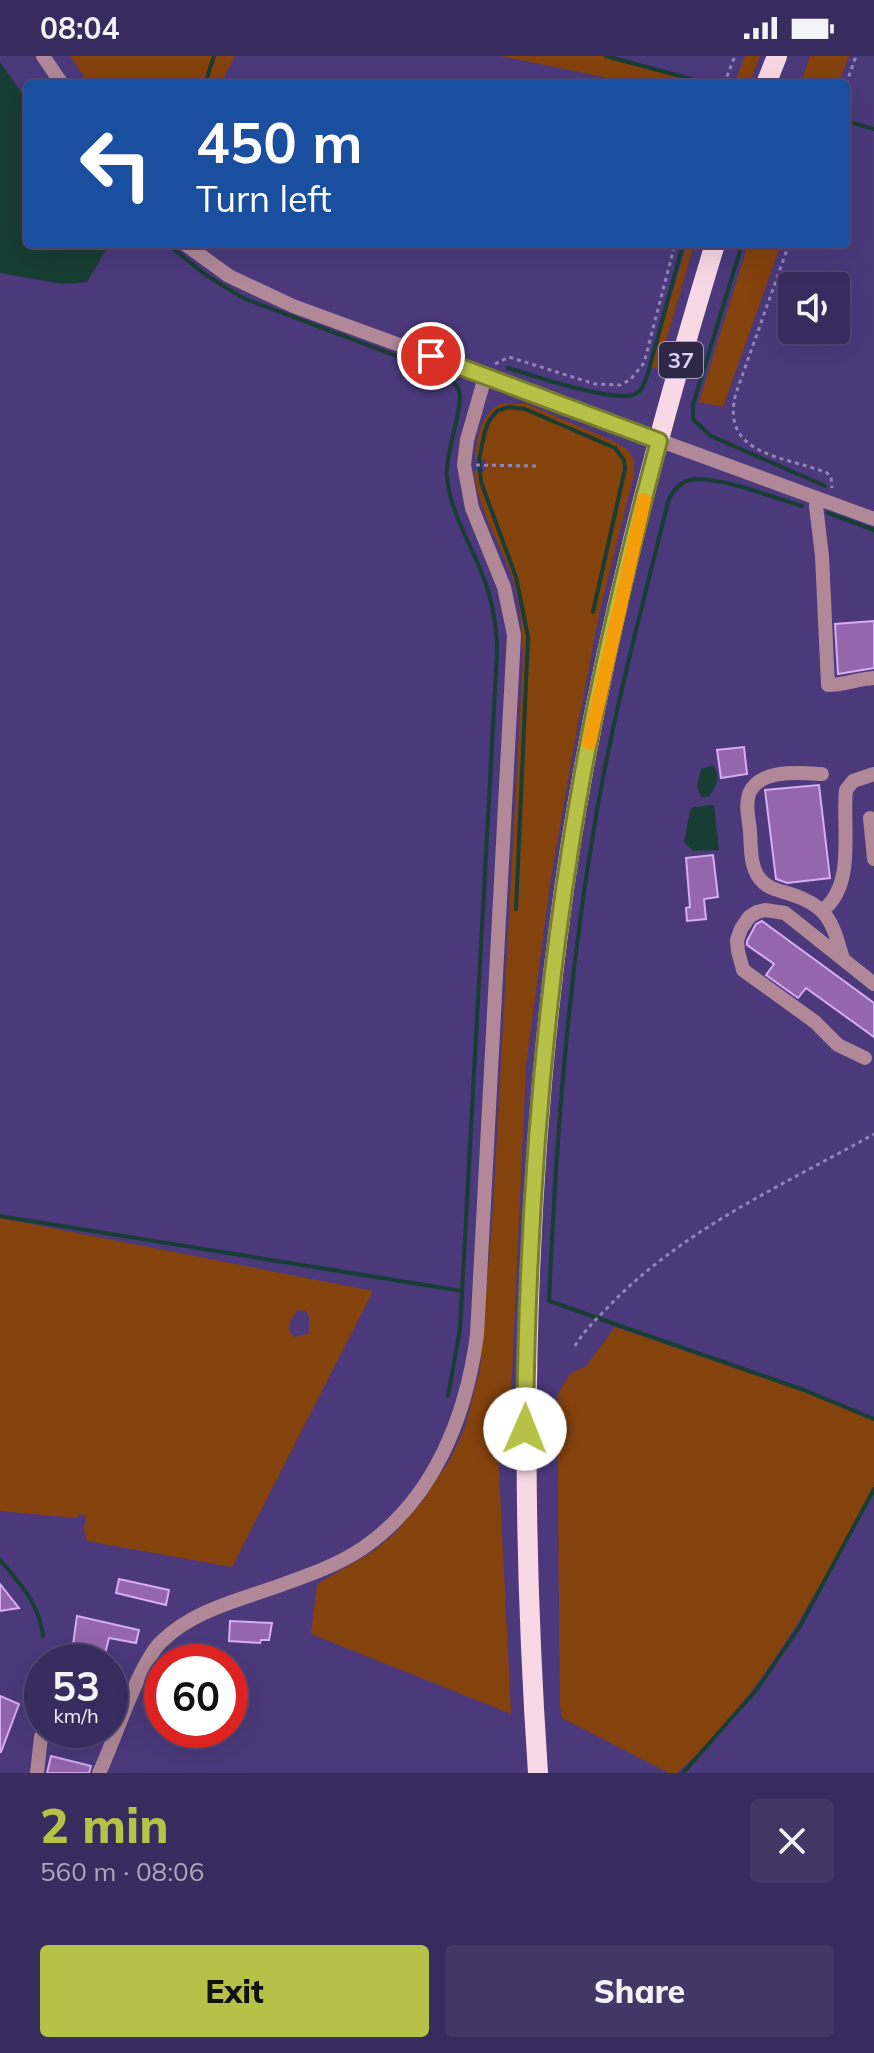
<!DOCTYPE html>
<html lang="en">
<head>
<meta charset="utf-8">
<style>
	:root { --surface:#382b5d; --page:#433766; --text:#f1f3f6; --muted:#aba7bc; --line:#524772; --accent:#b8c147 }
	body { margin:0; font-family:Mulish,sans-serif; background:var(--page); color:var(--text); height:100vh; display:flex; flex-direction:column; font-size:30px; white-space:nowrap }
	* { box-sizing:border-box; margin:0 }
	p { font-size:26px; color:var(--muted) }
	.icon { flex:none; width:44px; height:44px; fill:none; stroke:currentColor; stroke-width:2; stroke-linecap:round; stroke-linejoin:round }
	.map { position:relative; height:1717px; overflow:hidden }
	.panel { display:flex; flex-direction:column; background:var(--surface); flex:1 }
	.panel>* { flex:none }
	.hud { position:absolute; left:24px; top:24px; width:826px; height:168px; border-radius:8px; box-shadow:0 8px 32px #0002,0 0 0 2px var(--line); background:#1a4fa0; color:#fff; overflow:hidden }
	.tools { position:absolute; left:778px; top:216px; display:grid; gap:16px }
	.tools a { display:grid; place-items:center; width:72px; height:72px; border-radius:8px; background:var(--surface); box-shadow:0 8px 32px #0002,0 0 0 2px var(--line); font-size:40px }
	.speed { position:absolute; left:24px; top:1588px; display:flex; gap:16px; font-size:40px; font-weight:700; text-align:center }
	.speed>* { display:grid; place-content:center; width:104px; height:104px; border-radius:50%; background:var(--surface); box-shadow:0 8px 32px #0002,0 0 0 2px var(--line); line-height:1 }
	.speed small { font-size:20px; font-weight:400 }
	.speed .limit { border:12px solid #d22; background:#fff; color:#111 }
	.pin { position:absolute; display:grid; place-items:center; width:68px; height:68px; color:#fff; margin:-34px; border:4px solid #fff; border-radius:50%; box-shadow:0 2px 8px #0007 }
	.me { position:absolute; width:88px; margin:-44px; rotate:1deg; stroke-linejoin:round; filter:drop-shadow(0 0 6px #0008) }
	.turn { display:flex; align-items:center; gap:28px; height:168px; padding:0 40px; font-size:36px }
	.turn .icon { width:104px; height:104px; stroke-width:2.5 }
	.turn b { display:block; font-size:56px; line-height:68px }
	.round { display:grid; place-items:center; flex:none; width:84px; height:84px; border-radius:8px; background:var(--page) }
	.overview { display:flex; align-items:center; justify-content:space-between; height:136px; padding:0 40px }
	h1 { font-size:48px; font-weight:800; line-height:60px; color:var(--accent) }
	.cta { display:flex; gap:16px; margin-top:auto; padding:16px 40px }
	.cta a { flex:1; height:92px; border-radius:8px; background:var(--accent); color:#111; font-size:32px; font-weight:800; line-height:92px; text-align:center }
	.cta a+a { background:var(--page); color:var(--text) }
	.status { display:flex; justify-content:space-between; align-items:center; height:56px; padding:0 40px; background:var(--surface); direction:ltr }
	.status svg { height:22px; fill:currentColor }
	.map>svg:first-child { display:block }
	.green { fill:#84420d; fill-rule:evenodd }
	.water { fill:#183d33 }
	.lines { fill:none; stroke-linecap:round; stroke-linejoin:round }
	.stream { stroke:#183d33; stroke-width:4 }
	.building { fill:#9466ad; stroke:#d9abf2; stroke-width:2 }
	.path { stroke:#9084b9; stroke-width:3; stroke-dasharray:4 4; stroke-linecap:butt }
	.minor { stroke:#b08898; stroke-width:14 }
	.major { stroke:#f8d8e4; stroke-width:20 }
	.route-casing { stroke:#787d2e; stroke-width:20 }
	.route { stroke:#b8c147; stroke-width:14 }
	.slow { stroke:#f59e0b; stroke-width:14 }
	.labels { text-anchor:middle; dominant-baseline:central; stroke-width:8; stroke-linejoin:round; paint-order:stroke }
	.shield { fill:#2e2846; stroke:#a39cc1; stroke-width:2 }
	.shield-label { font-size:22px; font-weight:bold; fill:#d5cef6 }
</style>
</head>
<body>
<div class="status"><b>08:04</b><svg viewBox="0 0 49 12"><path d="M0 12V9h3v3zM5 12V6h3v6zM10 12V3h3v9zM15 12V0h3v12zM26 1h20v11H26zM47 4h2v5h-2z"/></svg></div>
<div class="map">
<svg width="874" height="1717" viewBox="0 0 874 1717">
	<rect width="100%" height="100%" fill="#4b397c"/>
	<path class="green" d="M70,0H235L220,28H89Z
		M500,0H601L716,28H638Z
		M745,0H760L749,28H739L736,23Z
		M810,0H849L838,28H800Z
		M687,188H694L658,313L652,311L654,298Z
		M748,188H781L723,351L699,346Z
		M502,347L527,348L613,385L627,393L634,404V418L599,558L573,695L550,828L526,1010L509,1386L498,1396L511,1658L311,1578L317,1528L372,1496L394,1478L420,1448L451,1402L465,1371L480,1313L493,1152L523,602C522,575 521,548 512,521C500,486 477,453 474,415H486V404L475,402C478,380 480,358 502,347Z
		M0,1162L373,1235L232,1511L87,1485L84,1474L86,1460L80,1458L77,1462L0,1455ZM297,1254L306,1255L309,1261V1277L295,1281L290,1276V1266Z
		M615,1271L804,1336L874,1365C874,1382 874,1417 874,1432C870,1447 850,1476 842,1491C796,1572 748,1655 677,1717H669L562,1662L560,1650L557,1339L570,1318L586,1310Z"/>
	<path class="water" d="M0,6L28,46V188H109L87,226L63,228L0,217Z
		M713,709C721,720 717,731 708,741H701L697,731L701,713Z
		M714,749L719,794L693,795L684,786L690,755L693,751Z"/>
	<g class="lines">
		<path class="stream" d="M606,0L702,26
			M205,28L214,0
			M846,65L874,73
			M167,188L206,219L243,242L428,312C438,317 452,321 458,332C466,347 444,398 447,422C450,452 466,480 478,508C491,537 497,566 497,597L460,1273L448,1340
			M742,188L693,349V363L711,380L825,430
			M508,312C531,319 617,348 635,338C643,334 645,325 648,317L683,188
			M802,450C771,441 728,423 696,423C682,424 672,434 668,446C642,552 613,658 595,766C568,924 556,1085 549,1245L804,1334L874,1363
			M828,457L874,474
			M516,853L528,581L516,521L481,426L479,403L485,375L489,365L497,355L508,351L525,353L615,392L624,404L625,413L593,556
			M0,1160L462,1235
			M0,1504C20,1527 40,1549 43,1580
			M683,1717L757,1633L800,1570L874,1433"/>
	</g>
	<path class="building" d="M874,565V612L838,618L835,568Z
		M744,691L747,718L721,722L717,694Z
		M819,729L830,822L787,827L776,823L765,734Z
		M713,799L718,841L704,843L706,863L687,865L686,852L690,851L686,802Z
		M762,865L874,947V981L806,932L798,942L766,919L774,908L747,889V885L756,868Z
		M119,1523L169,1534L166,1549L116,1537Z
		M0,1528L11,1542L19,1552L0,1555Z
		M77,1560L139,1574L136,1587L109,1582L104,1602L97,1601L96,1606L71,1603Z
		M230,1565L272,1567L269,1584H261L260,1587L229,1585Z
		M0,1640L19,1648L1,1696H0Z
		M51,1700L91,1710L89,1717H47Z"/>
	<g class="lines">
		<path class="path" d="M724,28L735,0
			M846,28L856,0
			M789,188L736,337C719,400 786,400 827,417L831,421L832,432
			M495,308L509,301L595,328L620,329L630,324L644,307L675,188
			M476,409L536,410
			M575,1290C584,1274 598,1262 611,1248C684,1173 783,1129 874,1078"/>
		<path class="minor" d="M43,0L62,28
			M185,188L229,220L293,250L874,463
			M817,443L816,450L822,500L828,629C844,629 857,623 874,622
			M822,718C801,717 759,712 749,738C745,749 749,764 750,775C751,791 750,811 760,823C767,832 777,834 787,837C828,849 832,865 843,903
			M870,762L874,803
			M823,854C856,828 842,772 846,734L853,725L874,718
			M865,1002L838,989L815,966L743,914L738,895L737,884L741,873L749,861L757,856L765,854L785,857L874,928
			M37,1717L41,1681
			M99,1717C115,1684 138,1609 161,1586C193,1554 240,1544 281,1529C309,1519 338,1509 363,1492C434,1443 466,1361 477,1279L514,579L504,531L472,452L464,409L467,384L485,321"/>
		<path class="major" d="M766,28L777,0
			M538,1717C517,1408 523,1099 570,793C602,589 655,386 715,188"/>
	</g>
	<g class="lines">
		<g class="route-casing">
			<path id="route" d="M431,300L659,385C623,519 591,656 570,794C540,985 527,1180 525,1373"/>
		</g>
		<use href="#route" class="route"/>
		<path class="slow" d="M589,687L644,444"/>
	</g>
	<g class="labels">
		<rect class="shield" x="659" y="286" width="44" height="36" rx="6"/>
		<g class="shield-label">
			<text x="681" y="304">37</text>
		</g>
	</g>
</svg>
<div class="tools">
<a><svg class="icon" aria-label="sound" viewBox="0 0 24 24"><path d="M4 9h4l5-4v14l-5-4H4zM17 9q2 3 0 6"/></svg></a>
</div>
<div class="speed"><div>53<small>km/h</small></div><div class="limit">60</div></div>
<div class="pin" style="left:431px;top:300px;background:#d93025"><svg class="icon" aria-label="arrive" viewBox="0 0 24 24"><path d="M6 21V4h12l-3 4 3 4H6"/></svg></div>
<svg class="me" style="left:525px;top:1373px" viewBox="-20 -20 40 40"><circle r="19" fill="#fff"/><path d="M0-13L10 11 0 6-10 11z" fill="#b8c147"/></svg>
<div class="hud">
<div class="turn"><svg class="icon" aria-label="left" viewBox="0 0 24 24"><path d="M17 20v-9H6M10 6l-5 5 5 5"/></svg><div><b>450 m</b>Turn left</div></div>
</div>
</div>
<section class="panel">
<div class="overview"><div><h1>2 min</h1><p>560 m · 08:06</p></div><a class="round"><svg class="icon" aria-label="close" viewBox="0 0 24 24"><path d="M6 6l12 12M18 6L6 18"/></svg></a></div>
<div class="cta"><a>Exit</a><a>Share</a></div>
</section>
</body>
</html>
